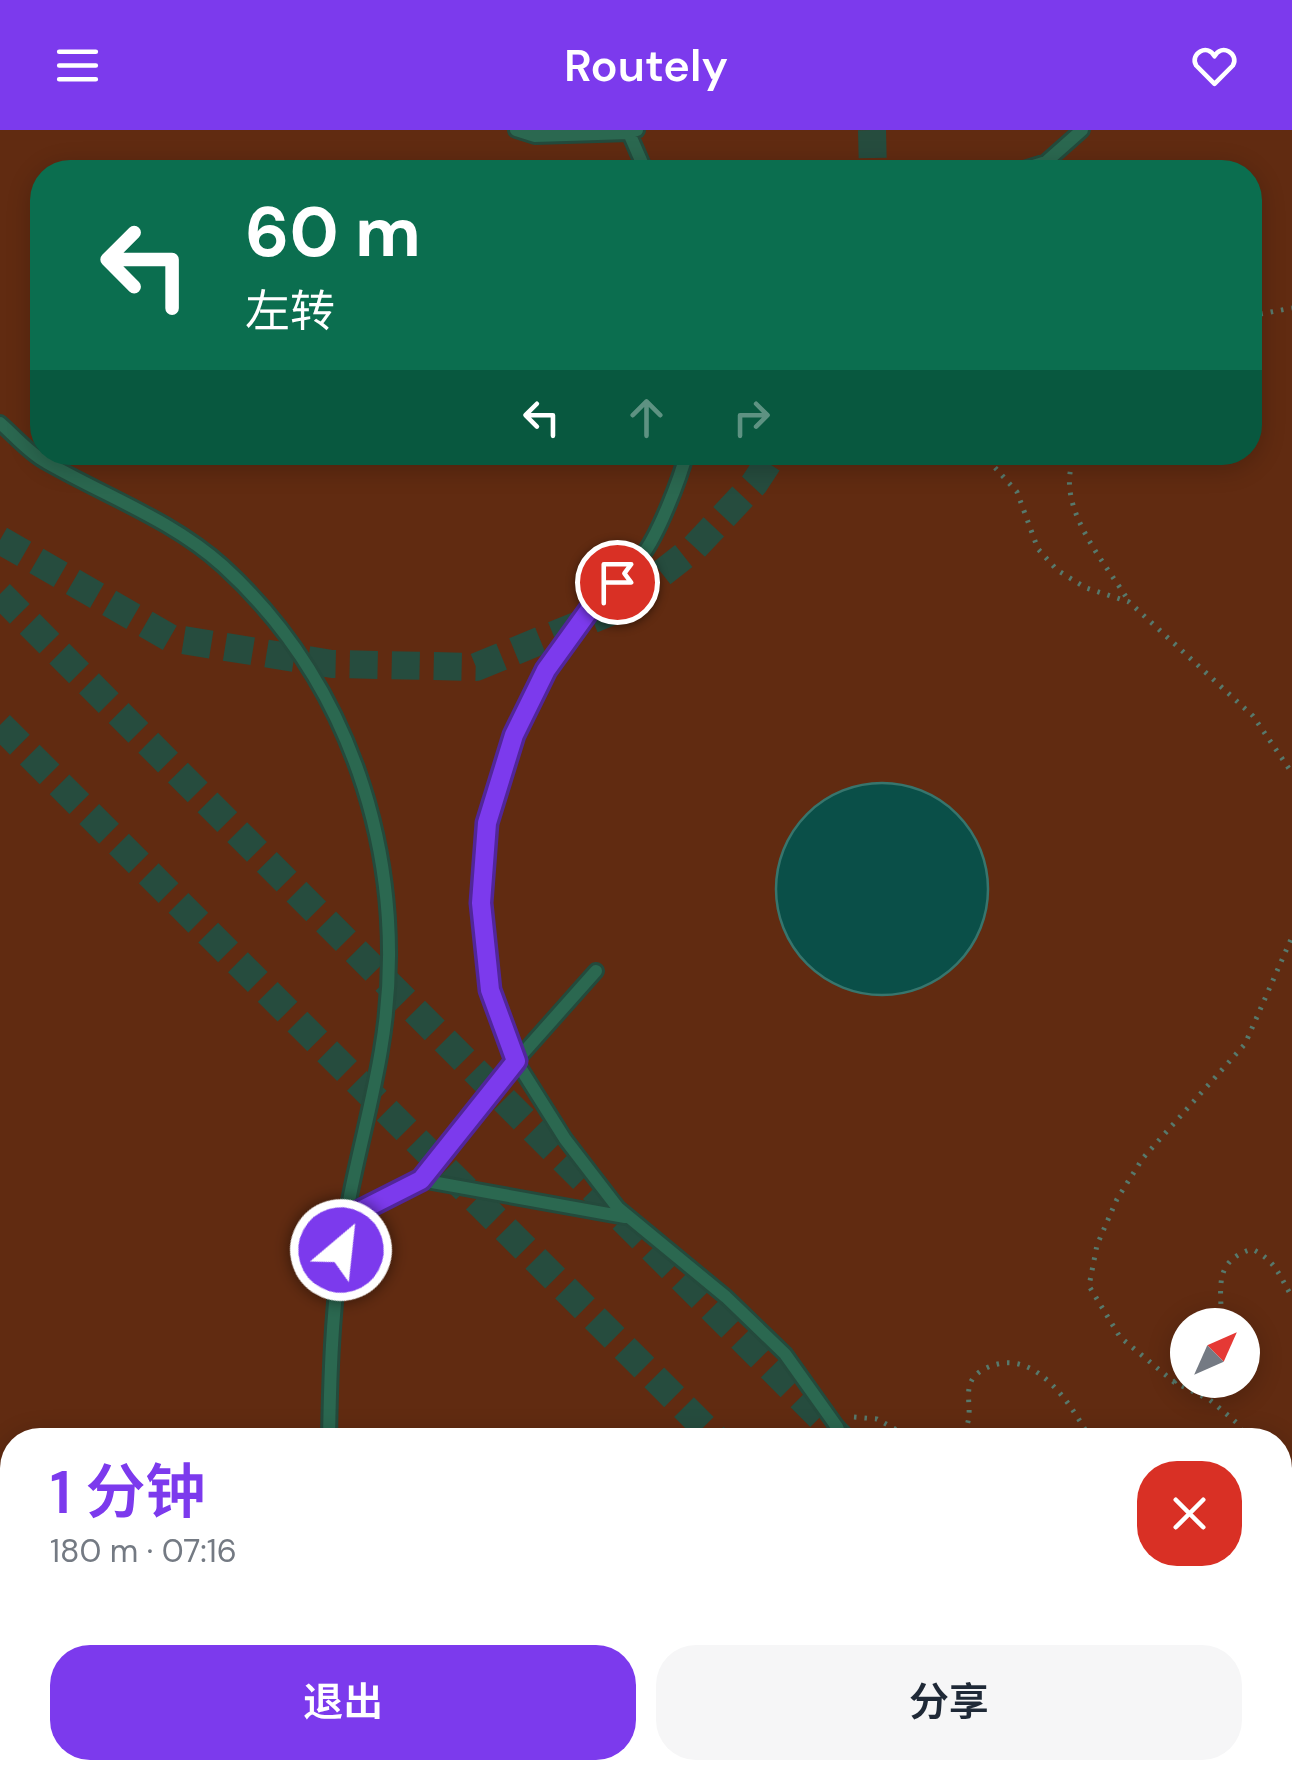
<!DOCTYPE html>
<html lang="zh">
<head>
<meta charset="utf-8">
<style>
	:root { --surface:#fff; --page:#f6f6f7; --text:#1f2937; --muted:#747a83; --accent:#7c3aed }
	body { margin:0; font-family:"DM Sans","Noto Sans SC",sans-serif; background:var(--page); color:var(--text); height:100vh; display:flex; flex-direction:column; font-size:38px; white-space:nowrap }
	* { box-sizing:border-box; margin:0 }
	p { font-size:32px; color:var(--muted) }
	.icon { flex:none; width:55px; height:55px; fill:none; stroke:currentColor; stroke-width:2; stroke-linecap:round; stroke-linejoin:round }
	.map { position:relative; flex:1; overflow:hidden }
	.panel { position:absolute; left:0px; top:1298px; width:1292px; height:352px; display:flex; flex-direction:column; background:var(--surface); border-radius:40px 40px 0 0; box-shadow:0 5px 25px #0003 }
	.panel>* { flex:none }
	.top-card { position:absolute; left:30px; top:30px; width:1232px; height:305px; border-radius:40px; box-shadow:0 5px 25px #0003; background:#0b6e4f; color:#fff; overflow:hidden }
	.needle { width:65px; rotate:45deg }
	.controls { position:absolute; left:1170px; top:1178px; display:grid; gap:20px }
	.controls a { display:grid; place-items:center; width:90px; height:90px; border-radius:50%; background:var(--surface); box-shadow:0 5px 25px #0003; font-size:50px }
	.pin { position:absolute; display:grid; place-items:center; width:85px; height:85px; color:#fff; margin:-42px; border:5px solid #fff; border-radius:50%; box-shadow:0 2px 10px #0007 }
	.me { position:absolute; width:110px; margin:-55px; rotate:28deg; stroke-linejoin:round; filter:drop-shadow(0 0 8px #0008) }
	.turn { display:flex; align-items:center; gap:35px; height:210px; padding:0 50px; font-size:45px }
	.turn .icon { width:130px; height:130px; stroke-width:2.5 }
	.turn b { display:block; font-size:70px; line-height:85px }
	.lanes { display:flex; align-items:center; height:95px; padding:0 50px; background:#0003; justify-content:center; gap:50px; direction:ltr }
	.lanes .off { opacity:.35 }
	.round { display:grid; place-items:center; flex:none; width:105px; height:105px; border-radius:40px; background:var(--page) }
	.overview { display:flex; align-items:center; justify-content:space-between; height:170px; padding:0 50px }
	h1 { font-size:60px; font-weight:600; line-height:75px; color:var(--accent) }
	.action { display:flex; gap:20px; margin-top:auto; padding:20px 50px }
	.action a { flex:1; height:115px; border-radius:40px; background:var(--accent); color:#fff; font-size:40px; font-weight:600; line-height:115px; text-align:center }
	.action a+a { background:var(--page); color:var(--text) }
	header { display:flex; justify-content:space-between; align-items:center; height:130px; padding:0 50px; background:var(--accent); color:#fff; font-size:45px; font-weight:600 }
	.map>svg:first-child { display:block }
	.green { fill:#612b11; fill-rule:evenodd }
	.building { fill:#0a4f48; stroke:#37756d; stroke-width:2.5 }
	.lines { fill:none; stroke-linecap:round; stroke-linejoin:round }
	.primary-tunnel { stroke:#264c3e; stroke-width:28; stroke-dasharray:28 14; stroke-linecap:butt }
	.service-casing { stroke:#244a3c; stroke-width:18 }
	.path { stroke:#57796c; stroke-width:5; stroke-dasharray:2.5 8; stroke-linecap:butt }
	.service { stroke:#2b6850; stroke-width:12 }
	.route-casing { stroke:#51269a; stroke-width:25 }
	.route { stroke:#7c3aed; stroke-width:18 }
</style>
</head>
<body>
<header><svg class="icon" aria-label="menu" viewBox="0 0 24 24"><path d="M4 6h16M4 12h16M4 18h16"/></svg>Routely<svg class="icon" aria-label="heart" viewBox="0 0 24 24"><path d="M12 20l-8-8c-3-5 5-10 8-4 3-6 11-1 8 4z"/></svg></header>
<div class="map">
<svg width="1292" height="1648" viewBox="0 0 1292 1648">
	<rect width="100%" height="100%" fill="#052d1f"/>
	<path class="green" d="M0,0H1292V1648H0ZM42,42H1250V322H42ZM1188,1195H1242V1250H1188ZM12,1310H1280V1638H12Z"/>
	<path class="building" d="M776 759a106 106 0 1 1 212 0a106 106 0 1 1-212 0Z
		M132,1638H209L214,1648H157Z"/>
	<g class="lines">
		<path class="primary-tunnel" d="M872,0L873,42
			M0,410L170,508L332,534L476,537L615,480L694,418L754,354L775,322
			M0,464L843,1310
			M0,595L717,1310
			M1045,1638L1056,1648
			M1168,1638L1179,1648"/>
		<g class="service-casing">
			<path id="service" d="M516,0L535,6L629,3L637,0
				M629,3L646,42
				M1014,42L1046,32L1082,0
				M0,293C15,306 29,323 46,332C105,366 172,390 223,436C357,558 411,743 381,920C370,987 349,1053 341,1121C332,1183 330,1247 329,1310
				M596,841L516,931C508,907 496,883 490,859C466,748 495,610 560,517C583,483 616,458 641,427C658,406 680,349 687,322
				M421,1050L625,1087
				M346,1088L421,1050L516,931L565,1009L618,1078L726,1167L785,1224L837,1297L842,1310
				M384,1638L388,1648
				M913,1638L915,1648"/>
		</g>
		<path class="path" d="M1250,186L1292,178
			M981,322L1017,362L1038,419L1057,440L1086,458L1129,472L1253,586L1292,643
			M1077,322C1050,371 1102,428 1128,470
			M1221,1195C1223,1162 1210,1132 1252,1119C1276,1131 1279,1145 1292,1167
			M1174,1252L1188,1240
			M854,1287L877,1289L915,1310
			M957,1310L962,1307C965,1300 969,1292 969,1285C970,1272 965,1258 974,1247C979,1241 987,1237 994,1235C1039,1221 1073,1278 1091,1310
			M1247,1310L1237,1293L1210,1270L1174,1252L1120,1207L1089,1156L1097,1115L1117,1069L1143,1028L1245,914L1292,807
			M551,1648V1638"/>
		<use href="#service" class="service"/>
	</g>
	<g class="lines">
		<g class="route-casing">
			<path id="route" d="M341,1120L346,1088L421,1050L516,931L490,860L481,773L487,693L514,605L546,540L590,479L617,452"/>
		</g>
		<use href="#route" class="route"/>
	</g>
</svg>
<div class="controls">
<a><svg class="needle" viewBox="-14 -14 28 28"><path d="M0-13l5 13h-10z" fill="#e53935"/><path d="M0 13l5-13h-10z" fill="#747a83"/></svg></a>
</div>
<div class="pin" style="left:617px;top:452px;background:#d93025"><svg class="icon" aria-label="arrive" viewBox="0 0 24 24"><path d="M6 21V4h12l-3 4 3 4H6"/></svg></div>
<svg class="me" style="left:341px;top:1120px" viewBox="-20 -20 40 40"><circle r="17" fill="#7c3aed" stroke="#fff" stroke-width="3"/><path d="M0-11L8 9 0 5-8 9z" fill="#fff"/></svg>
<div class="top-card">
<div class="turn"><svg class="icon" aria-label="left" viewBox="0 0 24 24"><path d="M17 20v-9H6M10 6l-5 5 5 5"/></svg><div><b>60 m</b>左转</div></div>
<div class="lanes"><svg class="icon" aria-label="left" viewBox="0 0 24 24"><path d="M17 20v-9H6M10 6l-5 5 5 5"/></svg><svg class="icon off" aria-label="ahead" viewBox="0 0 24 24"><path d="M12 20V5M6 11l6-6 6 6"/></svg><svg class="icon off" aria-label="right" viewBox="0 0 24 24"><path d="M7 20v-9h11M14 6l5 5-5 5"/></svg></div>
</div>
<section class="panel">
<div class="overview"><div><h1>1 分钟</h1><p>180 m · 07:16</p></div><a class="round" style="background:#d93025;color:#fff"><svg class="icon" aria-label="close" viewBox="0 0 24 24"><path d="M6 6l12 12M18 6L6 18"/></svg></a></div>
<div class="action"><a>退出</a><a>分享</a></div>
</section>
</div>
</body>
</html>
